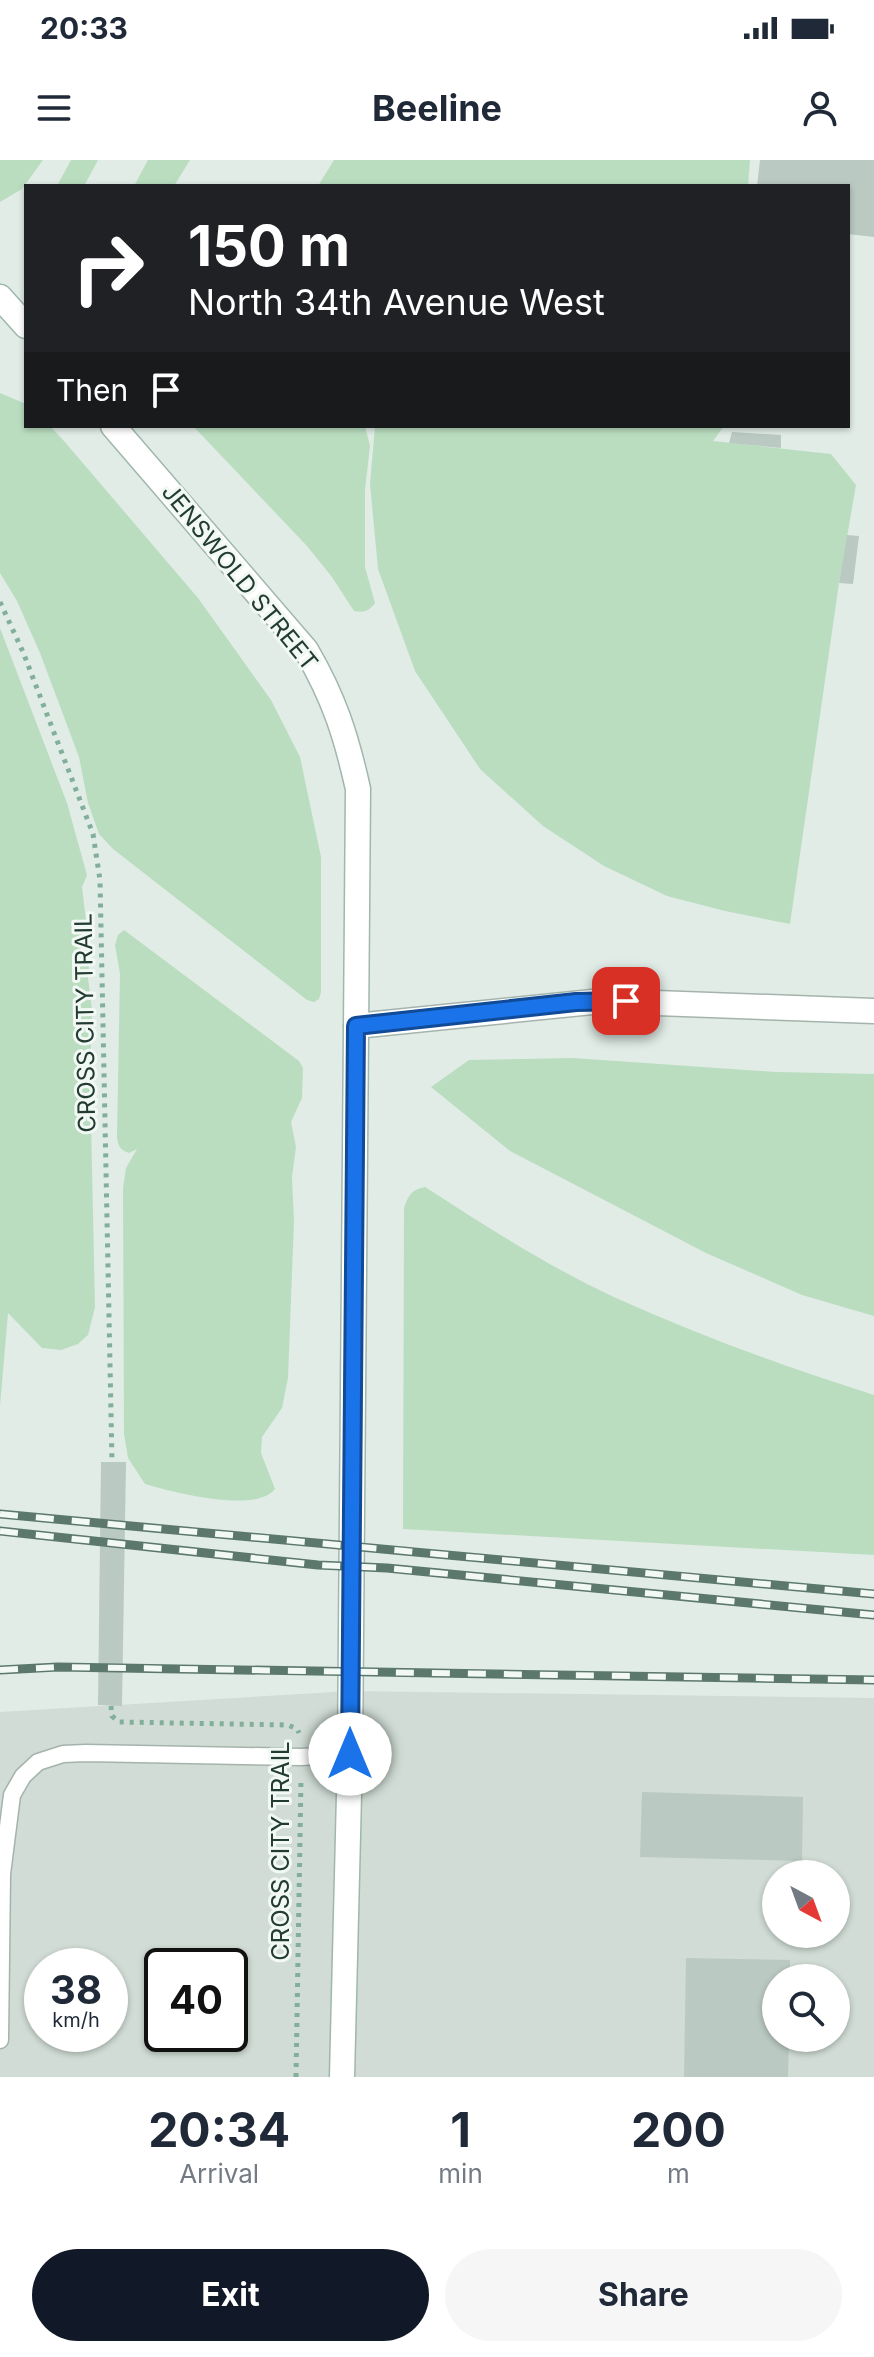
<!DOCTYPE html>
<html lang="en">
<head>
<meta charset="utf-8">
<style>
	:root { --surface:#fff; --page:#f6f6f7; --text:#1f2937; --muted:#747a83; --accent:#111827 }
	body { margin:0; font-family:Inter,sans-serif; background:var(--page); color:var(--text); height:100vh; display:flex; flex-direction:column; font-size:30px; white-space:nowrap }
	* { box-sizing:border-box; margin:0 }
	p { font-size:26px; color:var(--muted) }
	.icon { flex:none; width:44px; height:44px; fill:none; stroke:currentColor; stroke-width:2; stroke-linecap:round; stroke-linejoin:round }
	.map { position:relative; height:1917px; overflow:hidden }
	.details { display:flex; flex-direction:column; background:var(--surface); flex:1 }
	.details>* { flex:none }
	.guide { position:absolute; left:24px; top:24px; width:826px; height:244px; border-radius:0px; box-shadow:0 2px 6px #0004; background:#202124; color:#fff; overflow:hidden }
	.needle { width:52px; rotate:139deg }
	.fabs { position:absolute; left:762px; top:1700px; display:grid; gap:16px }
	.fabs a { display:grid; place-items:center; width:88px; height:88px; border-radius:50%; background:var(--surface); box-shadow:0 2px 6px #0004; font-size:40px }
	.speed { position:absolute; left:24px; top:1788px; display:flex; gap:16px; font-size:40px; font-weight:700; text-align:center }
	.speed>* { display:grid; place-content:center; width:104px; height:104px; border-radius:50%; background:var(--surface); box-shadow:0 2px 6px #0004; line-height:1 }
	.speed small { font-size:20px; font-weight:400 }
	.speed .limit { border:4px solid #111; border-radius:12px; background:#fff; color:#111 }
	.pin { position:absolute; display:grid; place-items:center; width:68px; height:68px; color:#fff; margin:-34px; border-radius:16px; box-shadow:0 4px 12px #0006 }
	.me { position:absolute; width:88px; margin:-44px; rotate:0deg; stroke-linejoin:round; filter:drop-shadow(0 0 6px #0008) }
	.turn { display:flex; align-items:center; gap:28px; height:168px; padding:0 32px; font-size:36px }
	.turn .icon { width:104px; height:104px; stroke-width:2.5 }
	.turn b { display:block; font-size:56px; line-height:68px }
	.then { display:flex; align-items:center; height:76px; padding:0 32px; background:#0003; gap:16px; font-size:30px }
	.eta { display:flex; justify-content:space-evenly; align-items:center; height:136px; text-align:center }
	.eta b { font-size:48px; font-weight:700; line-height:56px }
	.primary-button { display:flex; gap:16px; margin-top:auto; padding:16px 32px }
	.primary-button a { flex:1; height:92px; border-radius:48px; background:var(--accent); color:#fff; font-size:32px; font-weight:700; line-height:92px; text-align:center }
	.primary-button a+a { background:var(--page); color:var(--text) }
	.status { display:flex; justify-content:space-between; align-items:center; height:56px; padding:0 40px; background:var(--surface); direction:ltr }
	.status svg { height:22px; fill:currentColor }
	header { display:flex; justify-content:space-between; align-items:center; height:104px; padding:0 32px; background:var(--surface); font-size:36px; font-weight:700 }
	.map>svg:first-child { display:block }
	.built { fill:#d0dcd5; fill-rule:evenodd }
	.green { fill:#baddc0 }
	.building { fill:#bac9c2 }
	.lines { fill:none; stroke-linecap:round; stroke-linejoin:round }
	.lane-casing { stroke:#a4b4ac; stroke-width:19 }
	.street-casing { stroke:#a4b4ac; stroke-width:27 }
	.secondary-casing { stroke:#a0b7ad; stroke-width:27 }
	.path { stroke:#82af9c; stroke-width:5; stroke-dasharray:4 6; stroke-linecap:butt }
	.lane { stroke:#fff; stroke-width:16 }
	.street { stroke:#fff; stroke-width:24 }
	.secondary { stroke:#fff; stroke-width:24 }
	.rail-casing { stroke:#5c786d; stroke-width:9 }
	.rail { stroke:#f2f8f4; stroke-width:6; stroke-dasharray:18; stroke-linecap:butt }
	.route-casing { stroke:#114b97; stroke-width:20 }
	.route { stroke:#1a73e8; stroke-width:14 }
	.labels { text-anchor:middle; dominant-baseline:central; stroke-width:6; stroke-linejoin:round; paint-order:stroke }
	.street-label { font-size:24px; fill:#223c32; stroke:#f2f8f4 }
</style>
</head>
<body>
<div class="status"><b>20:33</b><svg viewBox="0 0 49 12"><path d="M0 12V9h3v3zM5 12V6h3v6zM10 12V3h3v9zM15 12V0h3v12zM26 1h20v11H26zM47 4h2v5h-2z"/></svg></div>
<header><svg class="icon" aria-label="menu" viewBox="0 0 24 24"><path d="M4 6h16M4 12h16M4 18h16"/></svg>Beeline<svg class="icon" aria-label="person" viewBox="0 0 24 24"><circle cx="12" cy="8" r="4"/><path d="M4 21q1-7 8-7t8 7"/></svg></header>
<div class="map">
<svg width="874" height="1917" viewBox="0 0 874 1917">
	<rect width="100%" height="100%" fill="#e1ece6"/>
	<path class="built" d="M351,1531L874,1538V1917H0V1552ZM776,1714H836V1774H776ZM42,1806H110V1874H42ZM162,1806H230V1874H162ZM776,1818H836V1878H776Z"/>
	<path class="green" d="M0,0H43L22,29L0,42Z
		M71,0H98L84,26H57Z
		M148,0H190L174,26H134Z
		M334,0H750L748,26H318Z
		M0,233L26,244V266H50L64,281L198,438L271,540L300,597L321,697V832L319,839L314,842L307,840L113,689L99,674L88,643L79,597L40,493L17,441L0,413Z
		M193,266H365L370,286L365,330V407L375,443C369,451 364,453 354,451L332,417L307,386Z
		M375,266H724L713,281L831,294L856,325L839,423L790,764L725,751L667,736L604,706L543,666L480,609L415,511L378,409L370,324Z
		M0,468L67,643L87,715L82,727L90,794L88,818L92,850L90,915L95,1147L88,1175L78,1184L61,1190L42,1188L8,1153L0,1246Z
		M124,770L299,901L303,908L302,938L291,962L296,987L292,1017L294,1061L288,1218L282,1248L262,1277L261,1293L275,1329C256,1354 172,1332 145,1324L128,1298L124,1274L123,1028L126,1008L137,989L129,993C120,990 118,986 117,977L120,814L115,785L118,775Z
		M573,898L776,912L874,914V1156L802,1135L706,1093L510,991L431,927L469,900Z
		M425,1027C487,1067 549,1107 616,1138C700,1176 786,1207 874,1235V1395L403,1369L404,1048C408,1036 412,1029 425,1027Z"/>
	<path class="building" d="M760,0H874V77L848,74V26H757Z
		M732,272L781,275V288L729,283Z
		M847,375L859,376L853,424L839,423Z
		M101,1302H126L122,1546L98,1545Z
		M642,1632L803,1637L802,1701L640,1697Z
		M686,1798L790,1800V1818H776V1878H789L788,1917H684Z"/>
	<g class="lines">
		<g class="lane-casing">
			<path id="lane" d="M0,1880L2,1714L12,1635L23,1616L38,1602L63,1594L86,1593L301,1597L350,1594"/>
		</g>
		<g class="street-casing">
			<path id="street" d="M356,866L602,841L874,851"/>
		</g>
		<g class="secondary-casing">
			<path id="secondary" d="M0,137L26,166
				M113,266L306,490C334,538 346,575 358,629L350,1594L342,1917"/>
		</g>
		<path class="path" d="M0,442L23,492L93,674L100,720L112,1302
			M111,1546L112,1556L119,1562L288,1565L297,1569L299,1573
			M296,1917L301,1618"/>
		<use href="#lane" class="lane"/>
		<use href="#street" class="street"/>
		<use href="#secondary" class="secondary"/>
		<g class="rail-casing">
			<path id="rail" d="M0,1354L874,1434
				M0,1371L318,1405L387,1408L874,1455
				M0,1510L58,1507L874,1520"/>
		</g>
		<use href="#rail" class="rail"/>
	</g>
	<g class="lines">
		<g class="route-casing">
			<path id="route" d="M350,1594L356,866L576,842L626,841"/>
		</g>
		<use href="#route" class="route"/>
	</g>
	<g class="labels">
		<g class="street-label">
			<text transform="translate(240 417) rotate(51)">JENSWOLD STREET</text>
			<text transform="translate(85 863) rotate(-91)">CROSS CITY TRAIL</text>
			<text transform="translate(280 1691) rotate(-90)">CROSS CITY TRAIL</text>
		</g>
	</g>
</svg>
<div class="fabs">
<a><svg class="needle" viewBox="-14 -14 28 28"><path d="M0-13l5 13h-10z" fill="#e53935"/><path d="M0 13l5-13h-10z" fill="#747a83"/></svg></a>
<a><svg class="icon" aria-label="search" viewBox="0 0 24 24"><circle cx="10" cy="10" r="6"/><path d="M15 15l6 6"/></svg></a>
</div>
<div class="speed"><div>38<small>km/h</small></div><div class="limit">40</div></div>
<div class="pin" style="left:626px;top:841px;background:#d93025"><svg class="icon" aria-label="arrive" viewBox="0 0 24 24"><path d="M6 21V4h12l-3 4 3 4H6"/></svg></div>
<svg class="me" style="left:350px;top:1594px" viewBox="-20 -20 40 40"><circle r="19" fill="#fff"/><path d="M0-13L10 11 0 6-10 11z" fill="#1a73e8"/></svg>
<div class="guide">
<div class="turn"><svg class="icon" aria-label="right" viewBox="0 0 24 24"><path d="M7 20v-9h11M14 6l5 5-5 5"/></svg><div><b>150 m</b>North 34th Avenue West</div></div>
<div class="then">Then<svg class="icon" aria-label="arrive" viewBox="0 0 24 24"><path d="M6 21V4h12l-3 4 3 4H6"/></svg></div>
</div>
</div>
<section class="details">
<div class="eta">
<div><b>20:34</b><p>Arrival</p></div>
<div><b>1</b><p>min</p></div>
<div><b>200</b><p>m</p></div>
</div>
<div class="primary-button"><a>Exit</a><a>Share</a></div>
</section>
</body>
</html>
